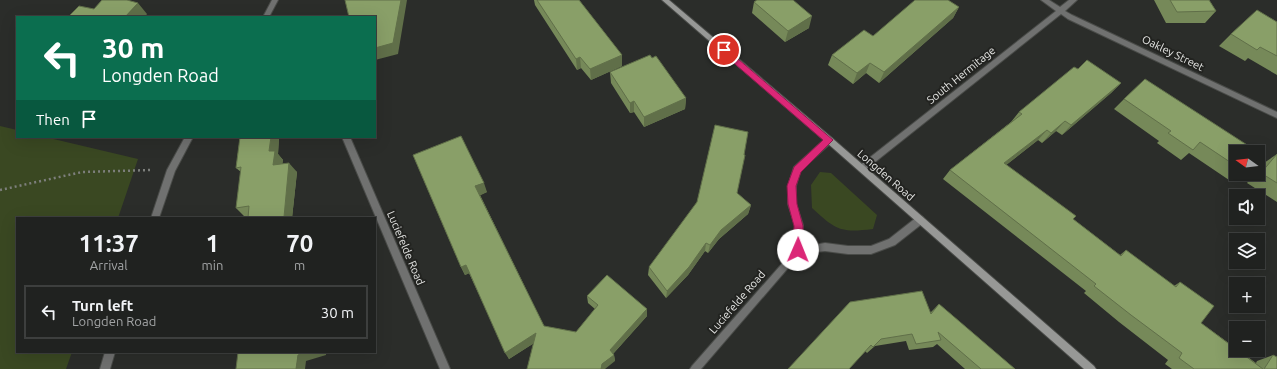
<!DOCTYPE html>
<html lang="en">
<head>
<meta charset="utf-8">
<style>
	:root { --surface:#202220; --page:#282a29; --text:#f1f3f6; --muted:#a2a4a5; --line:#3d3f3e }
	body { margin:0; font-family:Ubuntu,sans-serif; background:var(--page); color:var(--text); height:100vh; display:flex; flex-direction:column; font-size:15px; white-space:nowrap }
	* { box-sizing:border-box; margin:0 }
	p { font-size:13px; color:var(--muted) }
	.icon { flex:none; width:22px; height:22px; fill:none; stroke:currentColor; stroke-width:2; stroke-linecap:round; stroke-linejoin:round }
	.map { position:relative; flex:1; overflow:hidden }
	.details { position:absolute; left:16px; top:217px; width:360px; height:136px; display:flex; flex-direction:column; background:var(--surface); border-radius:0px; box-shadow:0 4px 16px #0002,0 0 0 1px var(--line) }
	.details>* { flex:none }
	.top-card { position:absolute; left:16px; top:16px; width:360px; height:122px; border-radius:0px; box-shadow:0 4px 16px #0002,0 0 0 1px var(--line); background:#0b6e4f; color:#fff; overflow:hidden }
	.needle { width:26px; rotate:285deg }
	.controls { position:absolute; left:1229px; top:145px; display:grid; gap:8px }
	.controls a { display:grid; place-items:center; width:36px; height:36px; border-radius:0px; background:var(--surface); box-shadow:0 4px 16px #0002,0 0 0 1px var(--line); font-size:20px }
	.pin { position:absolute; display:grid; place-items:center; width:34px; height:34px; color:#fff; margin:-17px; border:2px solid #fff; border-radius:50%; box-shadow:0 1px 4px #0007 }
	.me { position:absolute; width:44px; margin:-22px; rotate:1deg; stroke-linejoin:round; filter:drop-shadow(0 0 3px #0008) }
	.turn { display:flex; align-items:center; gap:14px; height:84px; padding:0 20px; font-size:18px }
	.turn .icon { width:52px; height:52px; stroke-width:2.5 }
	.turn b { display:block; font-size:28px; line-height:34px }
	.then { display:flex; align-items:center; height:38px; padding:0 20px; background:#0003; gap:8px; font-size:15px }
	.eta { display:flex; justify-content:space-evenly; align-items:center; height:68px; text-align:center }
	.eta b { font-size:24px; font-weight:700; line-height:28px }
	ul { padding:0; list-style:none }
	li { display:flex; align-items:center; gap:12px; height:54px; margin:0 8px 6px; padding:0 12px; border:2px solid var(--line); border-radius:0px }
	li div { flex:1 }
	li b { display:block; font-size:15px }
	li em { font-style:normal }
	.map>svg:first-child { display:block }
	.green { fill:#3a4822 }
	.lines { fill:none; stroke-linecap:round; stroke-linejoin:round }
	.street-casing { stroke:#494b48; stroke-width:2 }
	.secondary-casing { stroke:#494b48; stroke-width:2 }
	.path { stroke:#7d7f7c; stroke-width:2.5; stroke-dasharray:2 3; stroke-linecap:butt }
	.street { fill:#707170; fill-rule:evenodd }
	.secondary { fill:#979896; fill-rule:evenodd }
	.wall { fill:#768959 }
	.shaded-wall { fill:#606f49 }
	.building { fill:#899f68; stroke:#606f49 }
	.route { fill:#db2777; stroke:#8e194d }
	.labels { text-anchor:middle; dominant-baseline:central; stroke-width:4; stroke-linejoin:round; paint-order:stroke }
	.street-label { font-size:11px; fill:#e5e6e4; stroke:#222320 }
</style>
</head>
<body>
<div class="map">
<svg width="1277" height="369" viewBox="0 0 1277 369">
	<rect width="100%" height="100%" fill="#2b2d2a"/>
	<path class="green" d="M0,126L17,130V137H45L138,159L118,218H17V352H72L66,369H0Z
		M820,172L831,173L877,215L873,229C840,233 836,230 812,208L811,185Z"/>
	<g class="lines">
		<g class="street-casing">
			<path id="street" d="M272,0H278L269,17H263Z
				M1041,0H1049L1060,7L1069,0H1077L1065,11L1072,15L1277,112V118L1068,19L1061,14L865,170H859L858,168L859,166L1056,11Z
				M185,137H193L175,171L159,218H151L167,170Z
				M342,137H350L450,369H440Z
				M829,137L832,138L833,140L832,142L800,171L796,186V204L803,225L802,247L825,243L848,246H871L889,239L917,217L920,216L923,217L924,220L923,223L895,245L871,254H848L825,251L800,254L701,369H690L692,366L794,250L795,225L788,204V186L794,167L826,138Z
				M105,352H115L110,369H100Z"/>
		</g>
		<g class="secondary-casing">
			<path id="secondary" d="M662,0H669L832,138L1094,366L1096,369H1084L826,142Z"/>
		</g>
		<path class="path" d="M0,190L82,172L152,170"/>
		<use href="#street" class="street"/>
		<use href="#secondary" class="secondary"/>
	</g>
	<path class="wall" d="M534,0H579L622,55V66L591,80L581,68L577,70L535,5Z
		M1154,0H1209L1216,11L1205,23H1166Z
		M754,2L809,28L785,42L752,13Z
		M959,7L953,18L879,83L866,73L853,84L828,65L832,55L873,36Z
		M1277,22V75L1248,58L1245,61L1219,46L1231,34Z
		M1078,69L1121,83L1111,93L1062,135L1056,131L1042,143L1038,140L1006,165L1073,219L1120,255L1126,250L1174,286L1180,282L1201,323L1256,363L1257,361L1273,355L1277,369H1172L1165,364L1168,360L1119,322L1084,293L1086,291L943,179L950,170L1011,122L1019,112Z
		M610,72L686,98L685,109L644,127L634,112L630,113L611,83Z
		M1124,99L1236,152V174H1238L1229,180L1189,153L1181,160L1157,143L1159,141L1114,109Z
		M240,137H279L278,154L283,160L282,164L297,172L292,218H248V216L245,217L236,208L241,172L236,168Z
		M1277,154V202L1247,183L1255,174H1258V170L1264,163Z
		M413,155L487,192L480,195L544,326L576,332L595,309L588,303L587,296L647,316L613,354L614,355L615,361L534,343L509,359L469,273L465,275L461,267Z
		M744,155L737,193L751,205L748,214L719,239L708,253L705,251L688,275L666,298L648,275L649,267Z
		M939,304L1015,369H965L937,344L933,347L909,350L906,341L875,346L867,353L865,351L788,369L930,313Z"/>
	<path class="shaded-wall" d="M401,0H407L398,54L375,60V48Z
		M138,3L147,14L145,17H125Z
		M959,7L953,18L879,83L884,72Z
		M812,16L809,28L785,42L788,31Z
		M622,55V66L591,80L590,69Z
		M580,57L581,68L577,70L576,59Z
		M870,63L866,73L853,84L857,73Z
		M1121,83L1111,93L1062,135L1071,125Z
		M686,98L685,109L644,127V117Z
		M634,101V112L630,113V103Z
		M1065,121L1056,131L1042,143L1051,133Z
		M1047,130L1038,140L996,173L1004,163Z
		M271,137H279L278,154L283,160L281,175L273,165L269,151Z
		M289,163L297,172L292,218H284V217Z
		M484,183L487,192L479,196L475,186Z
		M751,205L748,214L719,239L708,253L710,245L721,230Z
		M706,243L705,251L688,275L666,298L667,291Z
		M466,265L470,273L465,275L461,267Z
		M647,309V316L611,356L610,350Z
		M536,333L539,340L509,359L505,353Z
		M307,352H326V355L306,361L305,369H296L298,355Z
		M614,355L615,361L605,369H601L602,364Z"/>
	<path class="building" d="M102,0H127L138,3L125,17H68L79,6L94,9Z
		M345,0H401L393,43L375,48V17H349Z
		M537,0H579L622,55L590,69L580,57L576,59Z
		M757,0H793L812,16L788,31L754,2Z
		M915,0H948L959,7L884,72L870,63L857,73L832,55L864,30L873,36Z
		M1170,0H1209L1216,11L1177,12Z
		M1257,10L1277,22V56L1260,47L1257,50L1231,34Z
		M650,55L652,58L656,56L686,98L644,117L634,101L630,103L610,72Z
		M1087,60L1121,83L1071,125L1065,121L1051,133L1047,130L1004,163L1076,216L1073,219L1121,256L1126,250L1176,287L1180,282L1214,306L1201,323L1236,349V350H1237L1263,369H1194L1179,358L1182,353L1131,315L1094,286L1096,284L950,170L1022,114L1019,112L1074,67L1078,69Z
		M1145,79L1258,152H1236V166L1200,142L1193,150L1168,133L1171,131L1124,99Z
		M715,125L748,132L744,155H745L737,193L751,205L721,230L710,245L706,243L689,267L667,291L649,267L697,202Z
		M461,136L484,183L475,186L544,326L576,332L598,305L587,296L607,275L647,309L610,350L614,355L602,364L601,369H527L536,333L505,353L466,265L461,267L413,155Z
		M240,137H271L269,151H275L273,165L289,163L284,217H291V218H248L249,206L236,208L241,167L236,168Z
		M1277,154V183L1261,173Z
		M922,291L931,314L939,304L1015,369H981L938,332L941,340L916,344L912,334L881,339L873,347L871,345L849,369H788L850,302Z
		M238,352H307L298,355L296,369H236Z
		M1273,355L1277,357V369H1264Z"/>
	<path class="route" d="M724,47L833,140L801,172L796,186L797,204L803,226V250L798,255L793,250L794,226L788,204L787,186L794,167L823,140L721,52L720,50Z"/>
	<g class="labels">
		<g class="street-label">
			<text transform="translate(1173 53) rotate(26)">Oakley Street</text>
			<text transform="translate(961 75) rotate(-39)">South Hermitage</text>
			<text transform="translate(886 175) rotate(41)">Longden Road</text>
			<text transform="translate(406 248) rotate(67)">Luciefelde Road</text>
			<text transform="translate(737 302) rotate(-49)">Luciefelde Road</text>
		</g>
	</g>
</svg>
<div class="controls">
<a><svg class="needle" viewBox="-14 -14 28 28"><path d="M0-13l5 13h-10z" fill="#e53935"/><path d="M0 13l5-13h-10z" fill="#a2a4a5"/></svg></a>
<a><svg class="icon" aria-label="sound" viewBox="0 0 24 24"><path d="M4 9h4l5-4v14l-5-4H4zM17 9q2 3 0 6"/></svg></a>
<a><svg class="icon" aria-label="layers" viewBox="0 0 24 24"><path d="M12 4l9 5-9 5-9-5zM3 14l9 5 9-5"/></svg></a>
<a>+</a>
<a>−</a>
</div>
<div class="pin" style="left:724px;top:50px;background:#d93025"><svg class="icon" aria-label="arrive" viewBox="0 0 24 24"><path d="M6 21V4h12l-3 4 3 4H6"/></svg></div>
<svg class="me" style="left:798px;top:250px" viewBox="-20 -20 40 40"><circle r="19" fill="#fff"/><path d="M0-13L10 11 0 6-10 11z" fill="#db2777"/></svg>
<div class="top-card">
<div class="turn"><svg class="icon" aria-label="left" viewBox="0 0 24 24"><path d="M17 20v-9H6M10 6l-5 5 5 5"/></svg><div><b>30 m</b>Longden Road</div></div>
<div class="then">Then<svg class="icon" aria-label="arrive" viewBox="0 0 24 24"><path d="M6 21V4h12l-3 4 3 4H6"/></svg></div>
</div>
<section class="details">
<div class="eta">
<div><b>11:37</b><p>Arrival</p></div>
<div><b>1</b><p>min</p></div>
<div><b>70</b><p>m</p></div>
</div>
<ul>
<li><svg class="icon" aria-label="left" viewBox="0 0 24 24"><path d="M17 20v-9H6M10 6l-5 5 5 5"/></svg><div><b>Turn left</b><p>Longden Road</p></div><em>30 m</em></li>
</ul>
</section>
</div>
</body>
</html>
